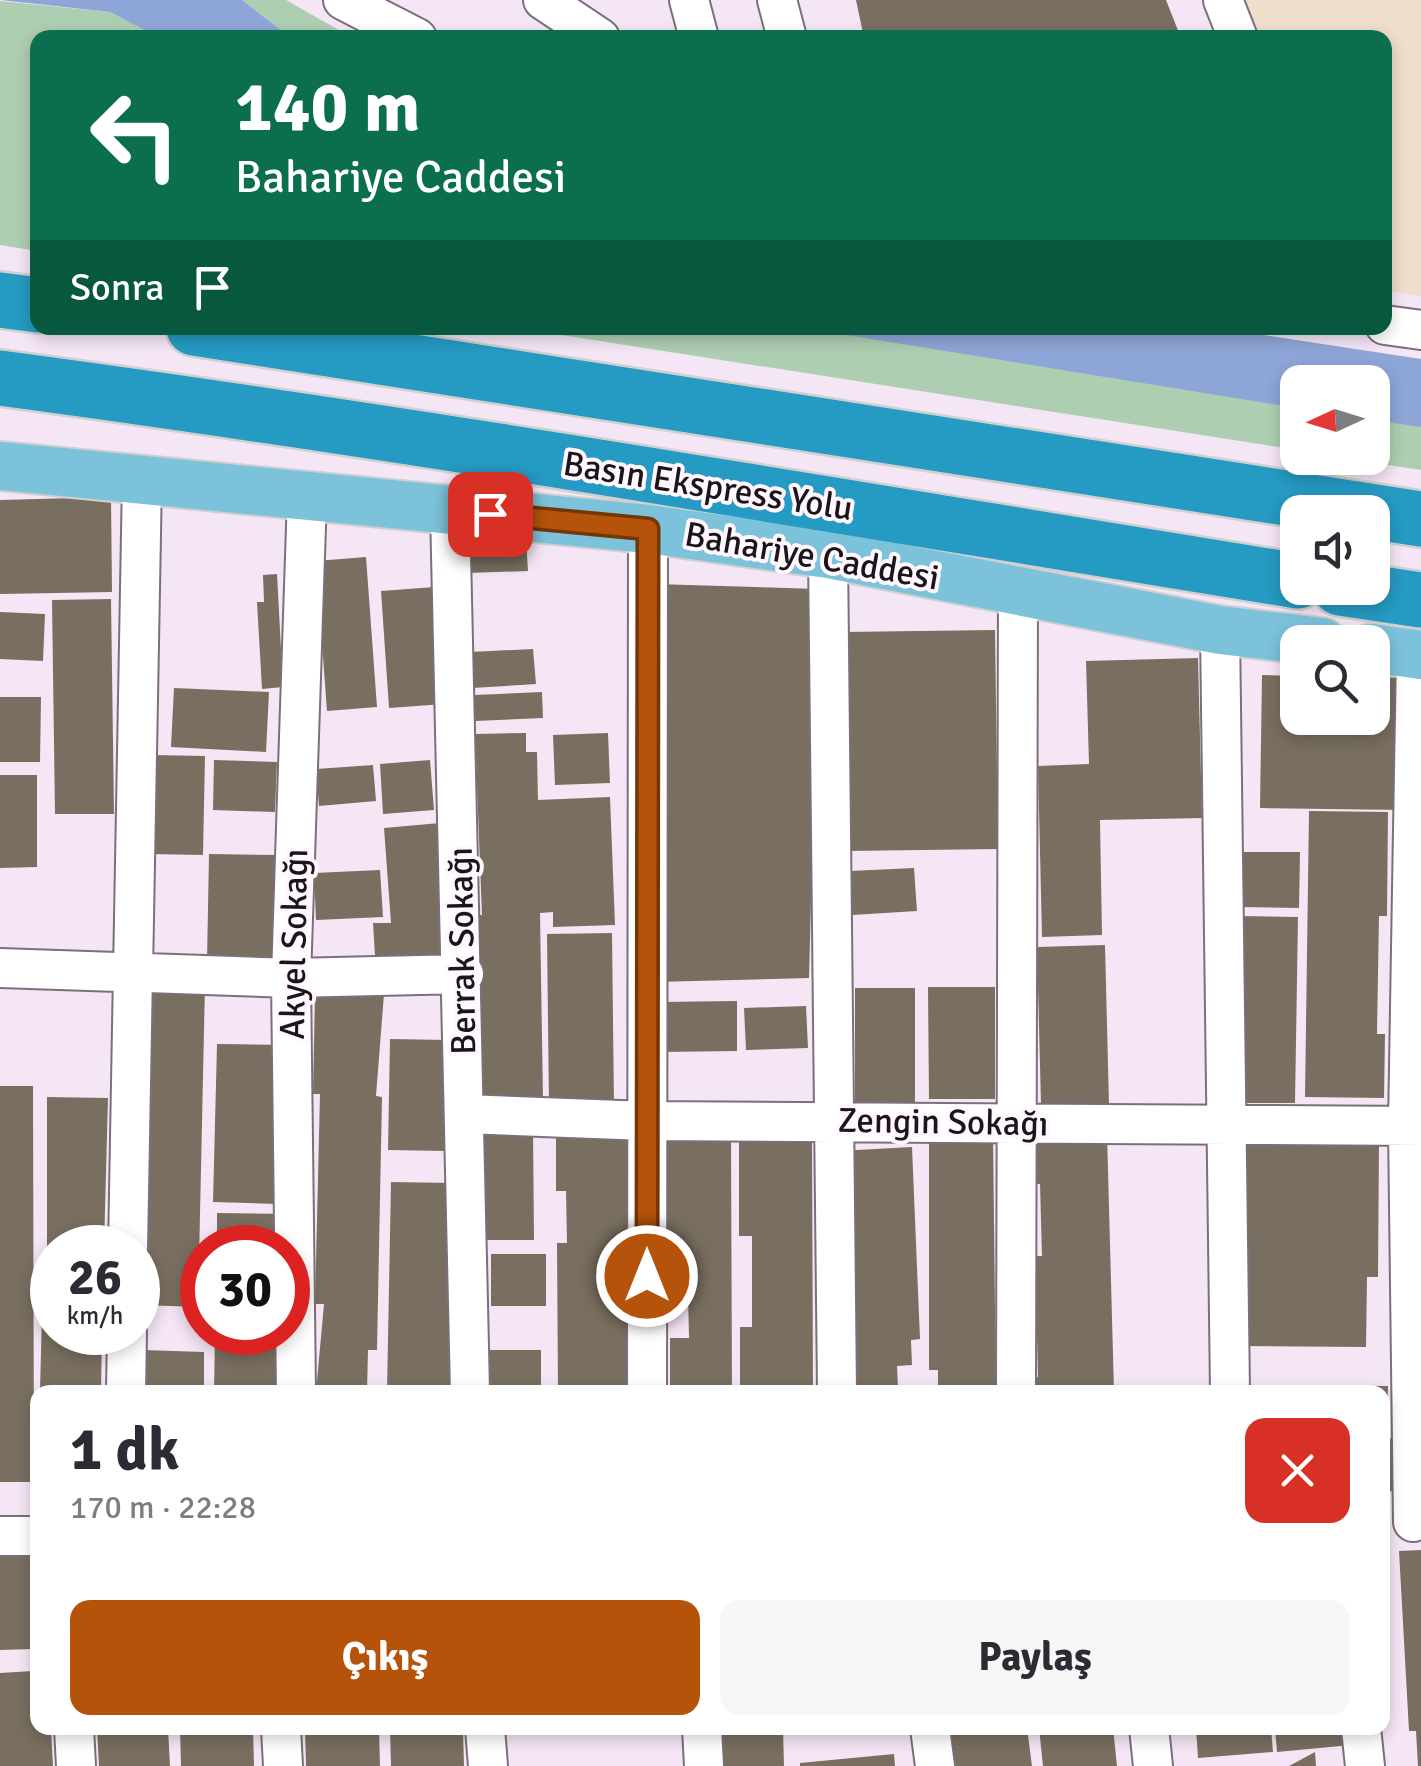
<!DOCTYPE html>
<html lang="tr">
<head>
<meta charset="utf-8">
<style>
	:root { --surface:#fff; --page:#f7f7f7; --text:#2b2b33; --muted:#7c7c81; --accent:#b45309 }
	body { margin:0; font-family:Signika,sans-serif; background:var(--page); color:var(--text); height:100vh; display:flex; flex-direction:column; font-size:38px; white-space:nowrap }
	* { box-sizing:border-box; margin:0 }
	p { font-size:32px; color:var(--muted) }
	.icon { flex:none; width:55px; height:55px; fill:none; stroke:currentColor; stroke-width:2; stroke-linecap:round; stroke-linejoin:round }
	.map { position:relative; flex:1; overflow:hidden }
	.drawer { position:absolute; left:30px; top:1385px; width:1360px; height:350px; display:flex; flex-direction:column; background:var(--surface); border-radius:20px; box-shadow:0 5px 15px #0003 }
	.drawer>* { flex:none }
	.banner { position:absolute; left:30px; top:30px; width:1362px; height:305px; border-radius:20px; box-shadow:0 5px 15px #0003; background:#0b6e4f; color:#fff; overflow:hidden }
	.needle { width:65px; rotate:266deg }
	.controls { position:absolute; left:1280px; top:365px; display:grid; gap:20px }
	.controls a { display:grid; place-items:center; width:110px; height:110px; border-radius:20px; background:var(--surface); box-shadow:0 5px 15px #0003; font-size:50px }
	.speed { position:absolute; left:30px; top:1225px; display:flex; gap:20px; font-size:50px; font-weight:700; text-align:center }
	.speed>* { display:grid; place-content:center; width:130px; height:130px; border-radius:50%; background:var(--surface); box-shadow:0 5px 15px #0003; line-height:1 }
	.speed small { font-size:25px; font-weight:400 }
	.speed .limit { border:15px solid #d22; background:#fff; color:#111 }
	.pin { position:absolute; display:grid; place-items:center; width:85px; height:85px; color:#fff; margin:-42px; border-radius:20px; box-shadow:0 5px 15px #0006 }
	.me { position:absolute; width:110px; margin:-55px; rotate:0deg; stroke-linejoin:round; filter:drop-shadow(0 0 8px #0008) }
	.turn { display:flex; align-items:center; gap:35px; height:210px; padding:0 40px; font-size:45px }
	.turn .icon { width:130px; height:130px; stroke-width:2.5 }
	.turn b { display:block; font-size:70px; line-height:85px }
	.then { display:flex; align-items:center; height:95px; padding:0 40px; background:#0003; gap:20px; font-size:38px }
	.round { display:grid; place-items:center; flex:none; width:105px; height:105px; border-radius:20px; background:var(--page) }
	.head { display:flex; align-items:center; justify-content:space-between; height:170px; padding:0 40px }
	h1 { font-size:60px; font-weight:700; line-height:75px }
	.action { display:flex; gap:20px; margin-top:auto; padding:20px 40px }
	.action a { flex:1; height:115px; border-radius:20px; background:var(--accent); color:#fff; font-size:40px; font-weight:700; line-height:115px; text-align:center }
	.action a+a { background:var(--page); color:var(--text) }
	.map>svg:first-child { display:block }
	.industrial { fill:#f0decd }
	.green { fill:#aeceb2 }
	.water { fill:#8ea6d7 }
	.building { fill:#796f60 }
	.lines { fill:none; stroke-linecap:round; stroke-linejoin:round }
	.minor-casing { stroke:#7c6f7c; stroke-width:42 }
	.major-casing { stroke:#d1d0d1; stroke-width:52 }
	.highway-casing { stroke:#d1d0d1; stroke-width:60 }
	.minor { stroke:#fff; stroke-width:38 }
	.major { stroke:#7cc2db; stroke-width:48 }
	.highway { stroke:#259ac3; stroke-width:55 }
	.route-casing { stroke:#753606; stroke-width:25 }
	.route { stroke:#b45309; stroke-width:18 }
	.labels { text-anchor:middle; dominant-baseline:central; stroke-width:8; stroke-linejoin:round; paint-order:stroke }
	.street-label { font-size:35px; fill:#1a151a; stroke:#fff6fe }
</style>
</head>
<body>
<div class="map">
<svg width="1421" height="1766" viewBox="0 0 1421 1766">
	<rect width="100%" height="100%" fill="#f5e6f5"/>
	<path class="industrial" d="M1235,0H1421V296L1385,291V38L1252,37Z"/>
	<path class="green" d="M242,0H286L351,37H290Z
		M0,1L110,12L158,37L38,38L37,251L0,245Z
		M517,328H817L1297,405V450Z
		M1373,417L1421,425V470L1342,458H1372Z"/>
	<path class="water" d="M0,0H242L290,37H158L110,12Z
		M803,328H1218L1421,359V427L1373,420L1372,382H1298L1297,408Z"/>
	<path class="building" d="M856,0H1166L1181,38H864Z
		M111,497L112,592L0,594V500Z
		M526,539L528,571L467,573L466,541Z
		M366,557L377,707L327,711L316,561Z
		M277,574L283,687L262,689L257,602H264L263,575Z
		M655,584L819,589L809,978L655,982Z
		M435,587L444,704L389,708L381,591Z
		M111,599L114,814H55L52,600Z
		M0,612L45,614L43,661L0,659Z
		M995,630L998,849L846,851L843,632Z
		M533,649L536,684L472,688L470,652Z
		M1198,658L1202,818L1100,820L1102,935L1042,937L1038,766L1089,764L1086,661Z
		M1262,675L1298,676V718H1372V677L1407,678L1406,810L1260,808Z
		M174,688L269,692L266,752L171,747Z
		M542,692L543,718L475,721L474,695Z
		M0,697H41L40,762H0Z
		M526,733V752H537L538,800L610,797L615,925L553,927V912L540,913L543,1100L475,1101L472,915H482L475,734Z
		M608,733L610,783L555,785L553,735Z
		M151,755L205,756L203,855L149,854Z
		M214,760L277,762L275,812L213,810Z
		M430,760L434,810L383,814L380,764Z
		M373,765L376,801L319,806L316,769Z
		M0,775H37V867L0,868Z
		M1309,811L1388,812L1387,916H1379L1377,1034H1385L1384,1098L1305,1097Z
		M440,823L449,967L376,972L373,923H391L384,828Z
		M1243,852H1300L1299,908L1242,907Z
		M209,854L279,855L277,962L207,961Z
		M914,868L917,911L852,915L850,871Z
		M380,870L383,917L316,920L314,873Z
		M1233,916L1298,917L1295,1103H1230Z
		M612,933L614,1107L549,1108L547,934Z
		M1105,945L1109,1104L1041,1105L1037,947Z
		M150,984L205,985L198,1307L142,1305Z
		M928,987H995V1099H929Z
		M855,988H915V1108H855Z
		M315,992L384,994L376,1096L382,1097L377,1350H368L367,1392H316L324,1304H315L320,1094H313Z
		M737,1001V1051L660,1052V1002Z
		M806,1006L808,1048L746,1050L744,1008Z
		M390,1039L448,1040L446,1151L388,1150Z
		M217,1044L281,1045L277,1204L213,1202Z
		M0,1086H33L34,1482H0Z
		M47,1097L108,1098L104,1248H52V1332H102L101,1392H40L43,1269H47Z
		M476,1129H533L534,1240H477Z
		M556,1131H627L629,1392H558L557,1243H567L566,1191H556Z
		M1107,1133L1114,1392H1032V1377H1038L1035,1256H1042L1040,1184H1034L1033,1135Z
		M929,1136H993L996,1392H938V1370H929Z
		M657,1138H731L732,1392H658V1385H670V1338H689L688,1295H658Z
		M1238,1141L1379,1142L1378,1277H1367L1366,1347L1237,1346Z
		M739,1142H812L813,1392H752V1386H740V1327H752V1236H739Z
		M912,1147L920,1339L911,1340L912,1365L897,1366L898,1387L922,1386V1392H856L839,1151Z
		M391,1182L453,1183L449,1392H387Z
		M217,1213L283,1214V1248H217Z
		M491,1254H546V1306H491Z
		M215,1332H281L280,1392H214Z
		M143,1350L204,1352V1392H142Z
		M488,1350H541V1392H489Z
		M1238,1385L1388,1386L1387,1435H1382V1392H1238Z
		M1382,1438L1398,1439L1397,1491H1382Z
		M38,1545V1728H51L53,1766H0V1673L33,1671L32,1649L0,1650V1546Z
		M1421,1550V1766H1418L1416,1731H1409L1399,1551Z
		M97,1728H168L170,1766H99Z
		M180,1728H253L254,1766H181Z
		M305,1728H379L380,1766H306Z
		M390,1728H463L464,1766H391Z
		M598,1728H630V1731L598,1732Z
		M713,1728H783L784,1766H714Z
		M943,1728H1027L1032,1766H947Z
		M1039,1728H1113L1117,1766H1043Z
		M1196,1728H1271L1273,1752L1198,1758Z
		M1275,1728H1349L1351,1745L1277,1752Z
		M1315,1752L1316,1766H1289Z
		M894,1754L895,1766H800V1763Z"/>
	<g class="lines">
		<g class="minor-casing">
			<path id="minor" d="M343,0L417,38
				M543,0L600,38
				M689,0L699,38
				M777,0L787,38
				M1223,0L1238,38
				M1385,325L1421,330
				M450,510L470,1392
				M828,554L837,1392
				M1220,630L1230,1392
				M0,968L291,978L464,974
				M465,1114L647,1121L1421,1126
				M128,1248L142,479
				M126,1392L127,1332
				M296,1392L291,978L307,496
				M647,1392L648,529
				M1016,1392L1018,593
				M1413,1522L1408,1126L1416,654
				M0,1536H38
				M74,1728L76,1766
				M281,1728L283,1766
				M485,1728L488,1766
				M702,1728L704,1766
				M930,1728L935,1766
				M1149,1728L1153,1766
				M1361,1728L1365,1766"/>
		</g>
		<g class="major-casing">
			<path id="major" d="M0,466L648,529L828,554L1220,630L1322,642
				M1372,648L1421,655"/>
		</g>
		<g class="highway-casing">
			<path id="highway" d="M0,300L38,305
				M194,328L1421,519
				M0,378C434,436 865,511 1298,581
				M1340,588L1421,600"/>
		</g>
		<use href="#minor" class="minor"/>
		<use href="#major" class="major"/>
		<use href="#highway" class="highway"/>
	</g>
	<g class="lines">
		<g class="route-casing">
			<path id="route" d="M490,514L648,529L647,1276"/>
		</g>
		<use href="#route" class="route"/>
	</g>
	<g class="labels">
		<g class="street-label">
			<text transform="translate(708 486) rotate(9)">Basın Ekspress Yolu</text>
			<text transform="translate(812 556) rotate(10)">Bahariye Caddesi</text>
			<text transform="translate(294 944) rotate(-89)">Akyel Sokağı</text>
			<text transform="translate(462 951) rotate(-91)">Berrak Sokağı</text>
			<text transform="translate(943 1122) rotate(1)">Zengin Sokağı</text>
		</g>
	</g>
</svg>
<div class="controls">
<a><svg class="needle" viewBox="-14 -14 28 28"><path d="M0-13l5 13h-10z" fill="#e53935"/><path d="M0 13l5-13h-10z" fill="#7c7c81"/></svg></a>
<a><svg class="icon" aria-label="sound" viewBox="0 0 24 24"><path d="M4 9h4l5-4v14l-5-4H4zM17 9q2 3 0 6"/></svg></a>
<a><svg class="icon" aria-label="search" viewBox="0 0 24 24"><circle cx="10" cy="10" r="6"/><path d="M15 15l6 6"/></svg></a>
</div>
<div class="speed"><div>26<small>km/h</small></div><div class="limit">30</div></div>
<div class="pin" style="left:490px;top:514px;background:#d93025"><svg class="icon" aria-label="arrive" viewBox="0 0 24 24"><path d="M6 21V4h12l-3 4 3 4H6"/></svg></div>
<svg class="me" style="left:647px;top:1276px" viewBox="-20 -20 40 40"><circle r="17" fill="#b45309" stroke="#fff" stroke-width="3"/><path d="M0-11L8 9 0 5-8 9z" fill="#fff"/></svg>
<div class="banner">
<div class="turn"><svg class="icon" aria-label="left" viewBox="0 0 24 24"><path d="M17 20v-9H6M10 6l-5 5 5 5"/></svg><div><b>140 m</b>Bahariye Caddesi</div></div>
<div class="then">Sonra<svg class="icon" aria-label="arrive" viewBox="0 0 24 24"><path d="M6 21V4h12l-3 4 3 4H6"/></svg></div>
</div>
<section class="drawer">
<div class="head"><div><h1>1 dk</h1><p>170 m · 22:28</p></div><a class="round" style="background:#d93025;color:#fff"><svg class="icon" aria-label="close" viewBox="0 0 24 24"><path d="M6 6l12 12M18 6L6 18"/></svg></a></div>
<div class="action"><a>Çıkış</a><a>Paylaş</a></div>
</section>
</div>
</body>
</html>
